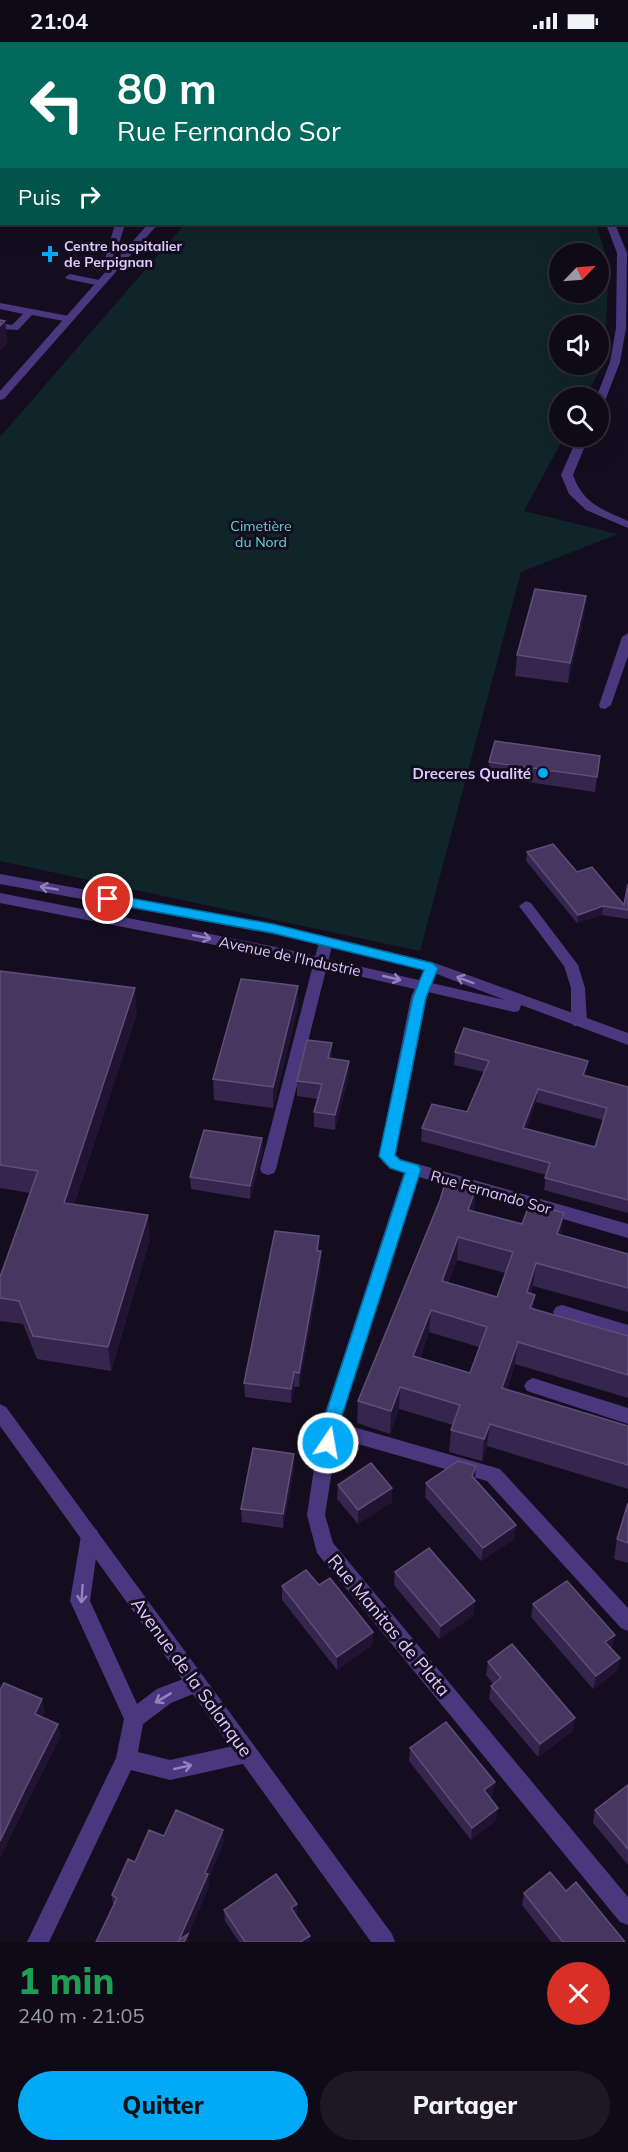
<!DOCTYPE html>
<html lang="fr">
<head>
<meta charset="utf-8">
<style>
	:root { --surface:#0f0a17; --page:#1d1824; --text:#f1f3f6; --muted:#9b9aa1; --line:#2f2b36; --accent:#02a9f4 }
	body { margin:0; font-family:Mulish,sans-serif; background:var(--page); color:var(--text); height:100vh; display:flex; flex-direction:column; font-size:22px; white-space:nowrap }
	* { box-sizing:border-box; margin:0 }
	p { font-size:20px; color:var(--muted) }
	.icon { flex:none; width:33px; height:33px; fill:none; stroke:currentColor; stroke-width:2; stroke-linecap:round; stroke-linejoin:round }
	.map { position:relative; height:1900px; overflow:hidden }
	.details { display:flex; flex-direction:column; background:var(--surface); flex:1 }
	.details>* { flex:none }
	.guide { position:absolute; left:0px; top:0px; width:628px; height:183px; box-shadow:0 6px 24px #0002,0 0 0 2px var(--line); background:#00695c; color:#fff; overflow:hidden }
	.needle { width:39px; rotate:65deg }
	.controls { position:absolute; left:549px; top:201px; display:grid; gap:12px }
	.controls a { display:grid; place-items:center; width:60px; height:60px; border-radius:50%; background:var(--surface); box-shadow:0 6px 24px #0002,0 0 0 2px var(--line); font-size:30px }
	.pin { position:absolute; display:grid; place-items:center; width:51px; height:51px; color:#fff; margin:-26px; border:3px solid #fff; border-radius:50%; box-shadow:0 2px 6px #0007 }
	.me { position:absolute; width:66px; margin:-33px; rotate:12deg; stroke-linejoin:round; filter:drop-shadow(0 0 4px #0008) }
	.turn { display:flex; align-items:center; gap:21px; height:126px; padding:0 18px; font-size:27px }
	.turn .icon { width:78px; height:78px; stroke-width:2.5 }
	.turn b { display:block; font-size:42px; line-height:51px }
	.then { display:flex; align-items:center; height:57px; padding:0 18px; background:#0003; gap:12px; font-size:22px }
	.round { display:grid; place-items:center; flex:none; width:63px; height:63px; border-radius:32px; background:var(--page) }
	.head { display:flex; align-items:center; justify-content:space-between; height:102px; padding:0 18px }
	h1 { font-size:36px; font-weight:800; line-height:45px; color:#1e9e55 }
	.primary-button { display:flex; gap:12px; margin-top:auto; padding:12px 18px }
	.primary-button a { flex:1; height:69px; border-radius:36px; background:var(--accent); color:#111; font-size:24px; font-weight:800; line-height:69px; text-align:center }
	.primary-button a+a { background:var(--page); color:var(--text) }
	.status { display:flex; justify-content:space-between; align-items:center; height:42px; padding:0 30px; background:var(--surface); direction:ltr }
	.status svg { height:16px; fill:currentColor }
	.map>svg:first-child { display:block }
	.green { fill:#102529; fill-rule:evenodd }
	.lines { fill:none; stroke-linecap:round; stroke-linejoin:round }
	.service { fill:#49387e; fill-rule:evenodd }
	.minor { fill:#49387e; fill-rule:evenodd }
	.tertiary { fill:#49387e; fill-rule:evenodd }
	.secondary { fill:#8763fe; fill-rule:evenodd }
	.wall { fill:#36254d; fill-rule:evenodd }
	.shaded-wall { fill:#211433 }
	.building { fill:#473760; stroke:#5f4e79; stroke-width:1.5; fill-rule:evenodd }
	.oneway { stroke:#9282be }
	.route { fill:#02a9f4; stroke:#016e9f; stroke-width:1.5 }
	.poi-dot { fill:#02a9f4; stroke:#140d1f; stroke-width:2 }
	.labels { text-anchor:middle; dominant-baseline:central; stroke-width:6; stroke-linejoin:round; paint-order:stroke }
	.far-poi-label { font-size:14px; font-weight:bold; fill:#dccbff; stroke:#140d1f; text-anchor:start }
	.far-park-label { font-size:14px; fill:#58ddd8; stroke:#140d1f }
	.poi-label { font-size:15px; font-weight:bold; fill:#dccbff; stroke:#140d1f; text-anchor:end }
	.street-label { font-size:15px; fill:#dccbff; stroke:#140d1f }
	.near-street-label { font-size:18px; fill:#dccbff; stroke:#140d1f }
</style>
</head>
<body>
<div class="status"><b>21:04</b><svg viewBox="0 0 49 12"><path d="M0 12V9h3v3zM5 12V6h3v6zM10 12V3h3v9zM15 12V0h3v12zM26 1h20v11H26zM47 4h2v5h-2z"/></svg></div>
<div class="map">
<svg width="628" height="1900" viewBox="0 0 628 1900">
	<rect width="100%" height="100%" fill="#140d1f"/>
	<path class="green" d="M189,182H596L609,223L604,321L585,355L560,356V394L564,395L524,469L618,492L521,530L420,909L0,819V395L184,183ZM560,212H598V250H560ZM560,284H598V322H560Z"/>
	<g class="lines">
		<path class="service" d="M479,0H487L488,2H480Z
			M115,182H125L115,215L125,218L127,220L122,223L105,217Z
			M70,232L104,239L106,241L101,244L67,237L65,235Z
			M0,261L69,274L74,277L69,280L32,273L18,288L0,287V281L12,283L23,272L0,267Z
			M628,591V614L611,663L605,667L600,666L599,663L622,595Z
			M526,859L531,861L578,923L585,946L587,980L584,984H574L571,980V946L564,924L519,864Z
			M326,895L333,900L276,1127L274,1131L268,1133L262,1131L260,1127L319,900Z
			M413,1121L419,1123L421,1127L338,1386L335,1392L329,1394L323,1392L320,1386L405,1127L407,1123Z
			M562,1263L628,1283V1297L556,1275L553,1270L556,1265Z
			M533,1336L628,1366V1382L527,1349L524,1344L527,1339Z"/>
		<path class="minor" d="M0,99L2,100V106L0,105Z
			M148,182H158L4,357L0,358V349Z
			M606,182H615L627,211L626,286L620,320L603,364L598,367V356H596L610,320L616,286L617,211Z
			M578,394H589L573,433C583,462 602,467 628,479V486L586,468L569,452L561,433Z
			M432,920L439,925L427,955L395,1112L400,1117L628,1182V1196L395,1128C388,1126 383,1121 379,1114L411,955L425,925Z
			M329,1378L500,1427L628,1566V1589L621,1586L487,1439L337,1396L325,1473L333,1501L628,1855V1883L620,1880L317,1511L307,1473L320,1386L323,1380Z
			M90,1485L97,1488L99,1494L90,1559L137,1662L157,1647L196,1632L203,1634L206,1641L203,1648L171,1661L143,1682L138,1710L170,1718L247,1701L254,1704L257,1711L254,1718L247,1721L170,1738L131,1728L49,1900H27L116,1716L124,1677L70,1559L81,1494L83,1488Z"/>
		<path class="tertiary" d="M0,832L273,882L432,920L628,991V1003L521,963L519,969L514,970L276,915L0,861V851L276,905L505,958L429,929L273,892L0,842Z
			M0,1362L6,1365L392,1892L395,1900H371L0,1384Z"/>
		<path class="secondary" d="M0,118H2V124H0Z"/>
	</g>
	<path class="wall" d="M53,0H470V2H46Z
		M492,0H628V167L627,165V2H493Z
		M586,554L584,574L568,641L515,634L517,613Z
		M489,720L598,728L595,750L488,734Z
		M527,810L577,830L624,863L628,842V877L602,873L577,881L526,819Z
		M0,929L137,971L74,1163L150,1197L111,1329L37,1317L23,1282L0,1279V1235L30,1151L0,1146Z
		M298,944V965L273,1066L214,1058L213,1037Z
		M455,1010L586,1032V1034L628,1045V1171L544,1148L546,1133L421,1099L422,1086L467,1070L484,1030L454,1023ZM536,1060L603,1078L595,1105L526,1087Z
		M332,1016L349,1033L335,1088L314,1085V1070L318,1057L297,1054V1039Z
		M262,1096L263,1108L250,1157L191,1147L190,1135Z
		M474,1169L522,1182L564,1171L561,1193L628,1212V1270L533,1244L531,1251L535,1253L533,1267L628,1294V1356L515,1322L507,1348L628,1384V1447L487,1404L482,1419L449,1410L451,1388L453,1383L399,1367L390,1392L357,1381L358,1359ZM457,1218L505,1231L497,1255L448,1241ZM429,1290L479,1305L470,1331L420,1316Z
		M319,1209L321,1224L299,1345H294L291,1361L245,1355L244,1341Z
		M294,1426L283,1486L242,1480L241,1467Z
		M475,1437L516,1483L514,1497L481,1519L425,1455L426,1441Z
		M338,1443L392,1460L358,1482L337,1457Z
		M628,1461V1521L614,1517L617,1497Z
		M395,1530L474,1573L439,1597L394,1543Z
		M319,1543L373,1590L372,1603L337,1628L282,1558V1544Z
		M533,1562L612,1606L611,1607L620,1616L617,1629L593,1647L531,1575Z
		M488,1620L573,1689L538,1715L489,1657L491,1644L493,1642L486,1633Z
		M410,1706L493,1753L490,1755L496,1778L471,1798L409,1719Z
		M628,1743V1823L593,1781L595,1768Z
		M164,1794L224,1799L208,1838L209,1844L188,1893L113,1863L112,1853L135,1820Z
		M566,1849L625,1900H551L522,1863L524,1851Z
		M224,1868L297,1873H296L310,1894V1900H239L225,1879Z"/>
	<path class="shaded-wall" d="M2,56V71H0V57Z
		M5,279L8,300L0,309V284Z
		M586,554L584,574L568,641L570,621Z
		M603,864L602,873L577,881L578,873Z
		M298,944V965L273,1066V1045Z
		M135,946L137,971L67,1185L64,1161Z
		M332,1001V1016H328Z
		M349,1019V1033L335,1088V1073Z
		M588,1019L586,1032L582,1046L583,1033Z
		M538,1047L536,1060L522,1099L523,1086Z
		M262,1096L263,1108L250,1157V1144Z
		M476,1146L474,1169L468,1168Z
		M564,1171L561,1194L557,1192Z
		M148,1173L150,1197L111,1329L108,1305Z
		M319,1194V1209H317Z
		M458,1195L457,1218L440,1261L442,1239Z
		M321,1209V1224L299,1345V1331Z
		M536,1221L533,1244L524,1273L527,1250Z
		M535,1253L532,1275L530,1266Z
		M431,1268L429,1290L412,1336L413,1314Z
		M518,1300L515,1322L500,1369L502,1346Z
		M294,1330V1345L291,1361V1347Z
		M400,1345L399,1367L390,1392L391,1369Z
		M490,1382L487,1404L482,1419L484,1397Z
		M294,1412V1426L283,1486V1472Z
		M476,1424L475,1438L472,1434Z
		M392,1446V1460L358,1482V1468Z
		M516,1483L514,1497L481,1519L483,1506Z
		M475,1559L474,1573L439,1597L441,1584Z
		M373,1590L372,1603L337,1628V1615Z
		M615,1593L612,1606L602,1613L605,1600Z
		M620,1616L617,1629L593,1647L596,1634Z
		M42,1657L45,1670L37,1685L35,1672Z
		M575,1676L573,1689L538,1715L540,1702Z
		M58,1682L61,1695L31,1753L0,1817V1799L28,1741Z
		M495,1740L493,1753L482,1761L484,1748Z
		M498,1766L496,1778L471,1798L472,1786Z
		M223,1788L224,1799L208,1838L209,1844L188,1893V1900H179V1898L205,1831Z
		M297,1862V1873L291,1877V1866Z
		M310,1894V1900H300Z"/>
	<path class="building" d="M0,0H20L21,2H2V56L0,57Z
		M53,0H459L462,2H46Z
		M536,0H628V47H627V2H536Z
		M627,51L628,55V152L627,149Z
		M0,278L5,279L0,284Z
		M535,547L586,554L570,621L517,613Z
		M495,699L600,714L597,735L489,720Z
		M553,802L577,830L592,825L624,863L628,842V868L603,864L578,873L527,810Z
		M0,929L135,946L64,1161L148,1173L108,1305L33,1294L19,1259L0,1256V1235L38,1129L0,1123Z
		M241,937L298,944L273,1045L213,1037Z
		M464,986L588,1019L583,1033L628,1045V1158L545,1136L550,1121L422,1086L432,1062L467,1070L489,1019L455,1010ZM538,1047L607,1066L595,1105L523,1086Z
		M307,998L332,1001L328,1016L349,1019L335,1073L314,1070L322,1042L297,1039Z
		M204,1088L262,1096L250,1144L190,1135Z
		M446,1138L476,1146L468,1168L522,1182L530,1161L564,1171L557,1192L628,1212V1246L536,1221L527,1250L535,1253L530,1266L628,1294V1333L518,1300L502,1346L628,1384V1423L490,1382L484,1397L451,1388L460,1363L400,1345L391,1369L358,1359L440,1158ZM458,1195L513,1210L497,1255L442,1239ZM431,1268L487,1285L470,1331L413,1314Z
		M275,1189L319,1194L317,1209H321L299,1331L294,1330L291,1347L244,1341Z
		M253,1406L294,1412L283,1472L241,1467Z
		M458,1419L476,1424L472,1434L516,1483L483,1506L426,1441Z
		M371,1421L392,1446L358,1468L338,1443Z
		M628,1461V1501L617,1497Z
		M429,1506L475,1559L441,1584L395,1530Z
		M306,1528L319,1543L330,1536L373,1590L337,1615L282,1544Z
		M567,1539L615,1593L605,1600L620,1616L596,1634L533,1562Z
		M512,1602L575,1676L540,1702L491,1644L501,1636L488,1620Z
		M4,1641L42,1657L35,1672L58,1682L28,1741L0,1799V1648Z
		M446,1680L495,1740L484,1748L498,1766L472,1786L410,1706Z
		M628,1743V1807L595,1768Z
		M176,1768L223,1788L205,1831L208,1832L179,1898L188,1892L184,1900H96L117,1856L112,1853L128,1817L135,1820L149,1788L164,1794Z
		M550,1830L566,1849L576,1840L625,1900H563L524,1851Z
		M276,1832L297,1862L291,1866L310,1894L300,1900H245L224,1868Z"/>
	<defs><path id="oneway-shaft" d="M-6 0H5M1.5-3L5.5 0L1.5 3" fill="none" stroke-width="1.6" stroke-linecap="round" stroke-linejoin="round" transform="scale(1.5)"/></defs>
	<g class="oneway">
		<use href="#oneway-shaft" transform="translate(49 846) rotate(-170)"/>
		<use href="#oneway-shaft" transform="translate(202 895) rotate(11)"/>
		<use href="#oneway-shaft" transform="translate(392 936) rotate(13)"/>
		<use href="#oneway-shaft" transform="translate(465 938) rotate(-160)"/>
		<use href="#oneway-shaft" transform="translate(82 1552) rotate(94)"/>
		<use href="#oneway-shaft" transform="translate(163 1656) rotate(149)"/>
		<use href="#oneway-shaft" transform="translate(183 1725) rotate(-13)"/>
	</g>
	<path class="route" d="M108,852L273,882L432,921L438,926L426,955L395,1113L400,1118L418,1123L421,1127L338,1386L334,1406L328,1408L322,1406L320,1401L321,1386L405,1131L390,1126L379,1114L413,955L424,928L273,891L103,860L101,857L103,854Z"/>
	<g class="poi-dot">
		<path d="M47 203h6v6h6v6h-6v6h-6v-6h-6v-6h6z"/>
		<circle cx="543" cy="731" r="6"/>
	</g>
	<g class="labels">
		<g class="far-poi-label">
			<text x="64" y="204">Centre hospitalier<tspan x="64" dy="16">de Perpignan</tspan></text>
		</g>
		<g class="far-park-label">
			<text x="261" y="484">Cimetière<tspan x="261" dy="16">du Nord</tspan></text>
		</g>
		<g class="poi-label">
			<text x="531" y="731">Dreceres Qualité</text>
		</g>
		<g class="street-label">
			<text transform="translate(290 914) rotate(12)">Avenue de l'Industrie</text>
			<text transform="translate(491 1150) rotate(16)">Rue Fernando Sor</text>
		</g>
		<g class="near-street-label">
			<text transform="translate(389 1583) rotate(50)">Rue Manitas de Plata</text>
			<text transform="translate(192 1635) rotate(54)">Avenue de la Salanque</text>
		</g>
	</g>
</svg>
<div class="controls">
<a><svg class="needle" viewBox="-14 -14 28 28"><path d="M0-13l5 13h-10z" fill="#e53935"/><path d="M0 13l5-13h-10z" fill="#9b9aa1"/></svg></a>
<a><svg class="icon" aria-label="sound" viewBox="0 0 24 24"><path d="M4 9h4l5-4v14l-5-4H4zM17 9q2 3 0 6"/></svg></a>
<a><svg class="icon" aria-label="search" viewBox="0 0 24 24"><circle cx="10" cy="10" r="6"/><path d="M15 15l6 6"/></svg></a>
</div>
<div class="pin" style="left:108px;top:857px;background:#d93025"><svg class="icon" aria-label="arrive" viewBox="0 0 24 24"><path d="M6 21V4h12l-3 4 3 4H6"/></svg></div>
<svg class="me" style="left:328px;top:1401px" viewBox="-20 -20 40 40"><circle r="17" fill="#02a9f4" stroke="#fff" stroke-width="3"/><path d="M0-11L8 9 0 5-8 9z" fill="#fff"/></svg>
<div class="guide">
<div class="turn"><svg class="icon" aria-label="left" viewBox="0 0 24 24"><path d="M17 20v-9H6M10 6l-5 5 5 5"/></svg><div><b>80 m</b>Rue Fernando Sor</div></div>
<div class="then">Puis<svg class="icon" aria-label="right" viewBox="0 0 24 24"><path d="M7 20v-9h11M14 6l5 5-5 5"/></svg></div>
</div>
</div>
<section class="details">
<div class="head"><div><h1>1 min</h1><p>240 m · 21:05</p></div><a class="round" style="background:#d93025;color:#fff"><svg class="icon" aria-label="close" viewBox="0 0 24 24"><path d="M6 6l12 12M18 6L6 18"/></svg></a></div>
<div class="primary-button"><a>Quitter</a><a>Partager</a></div>
</section>
</body>
</html>
